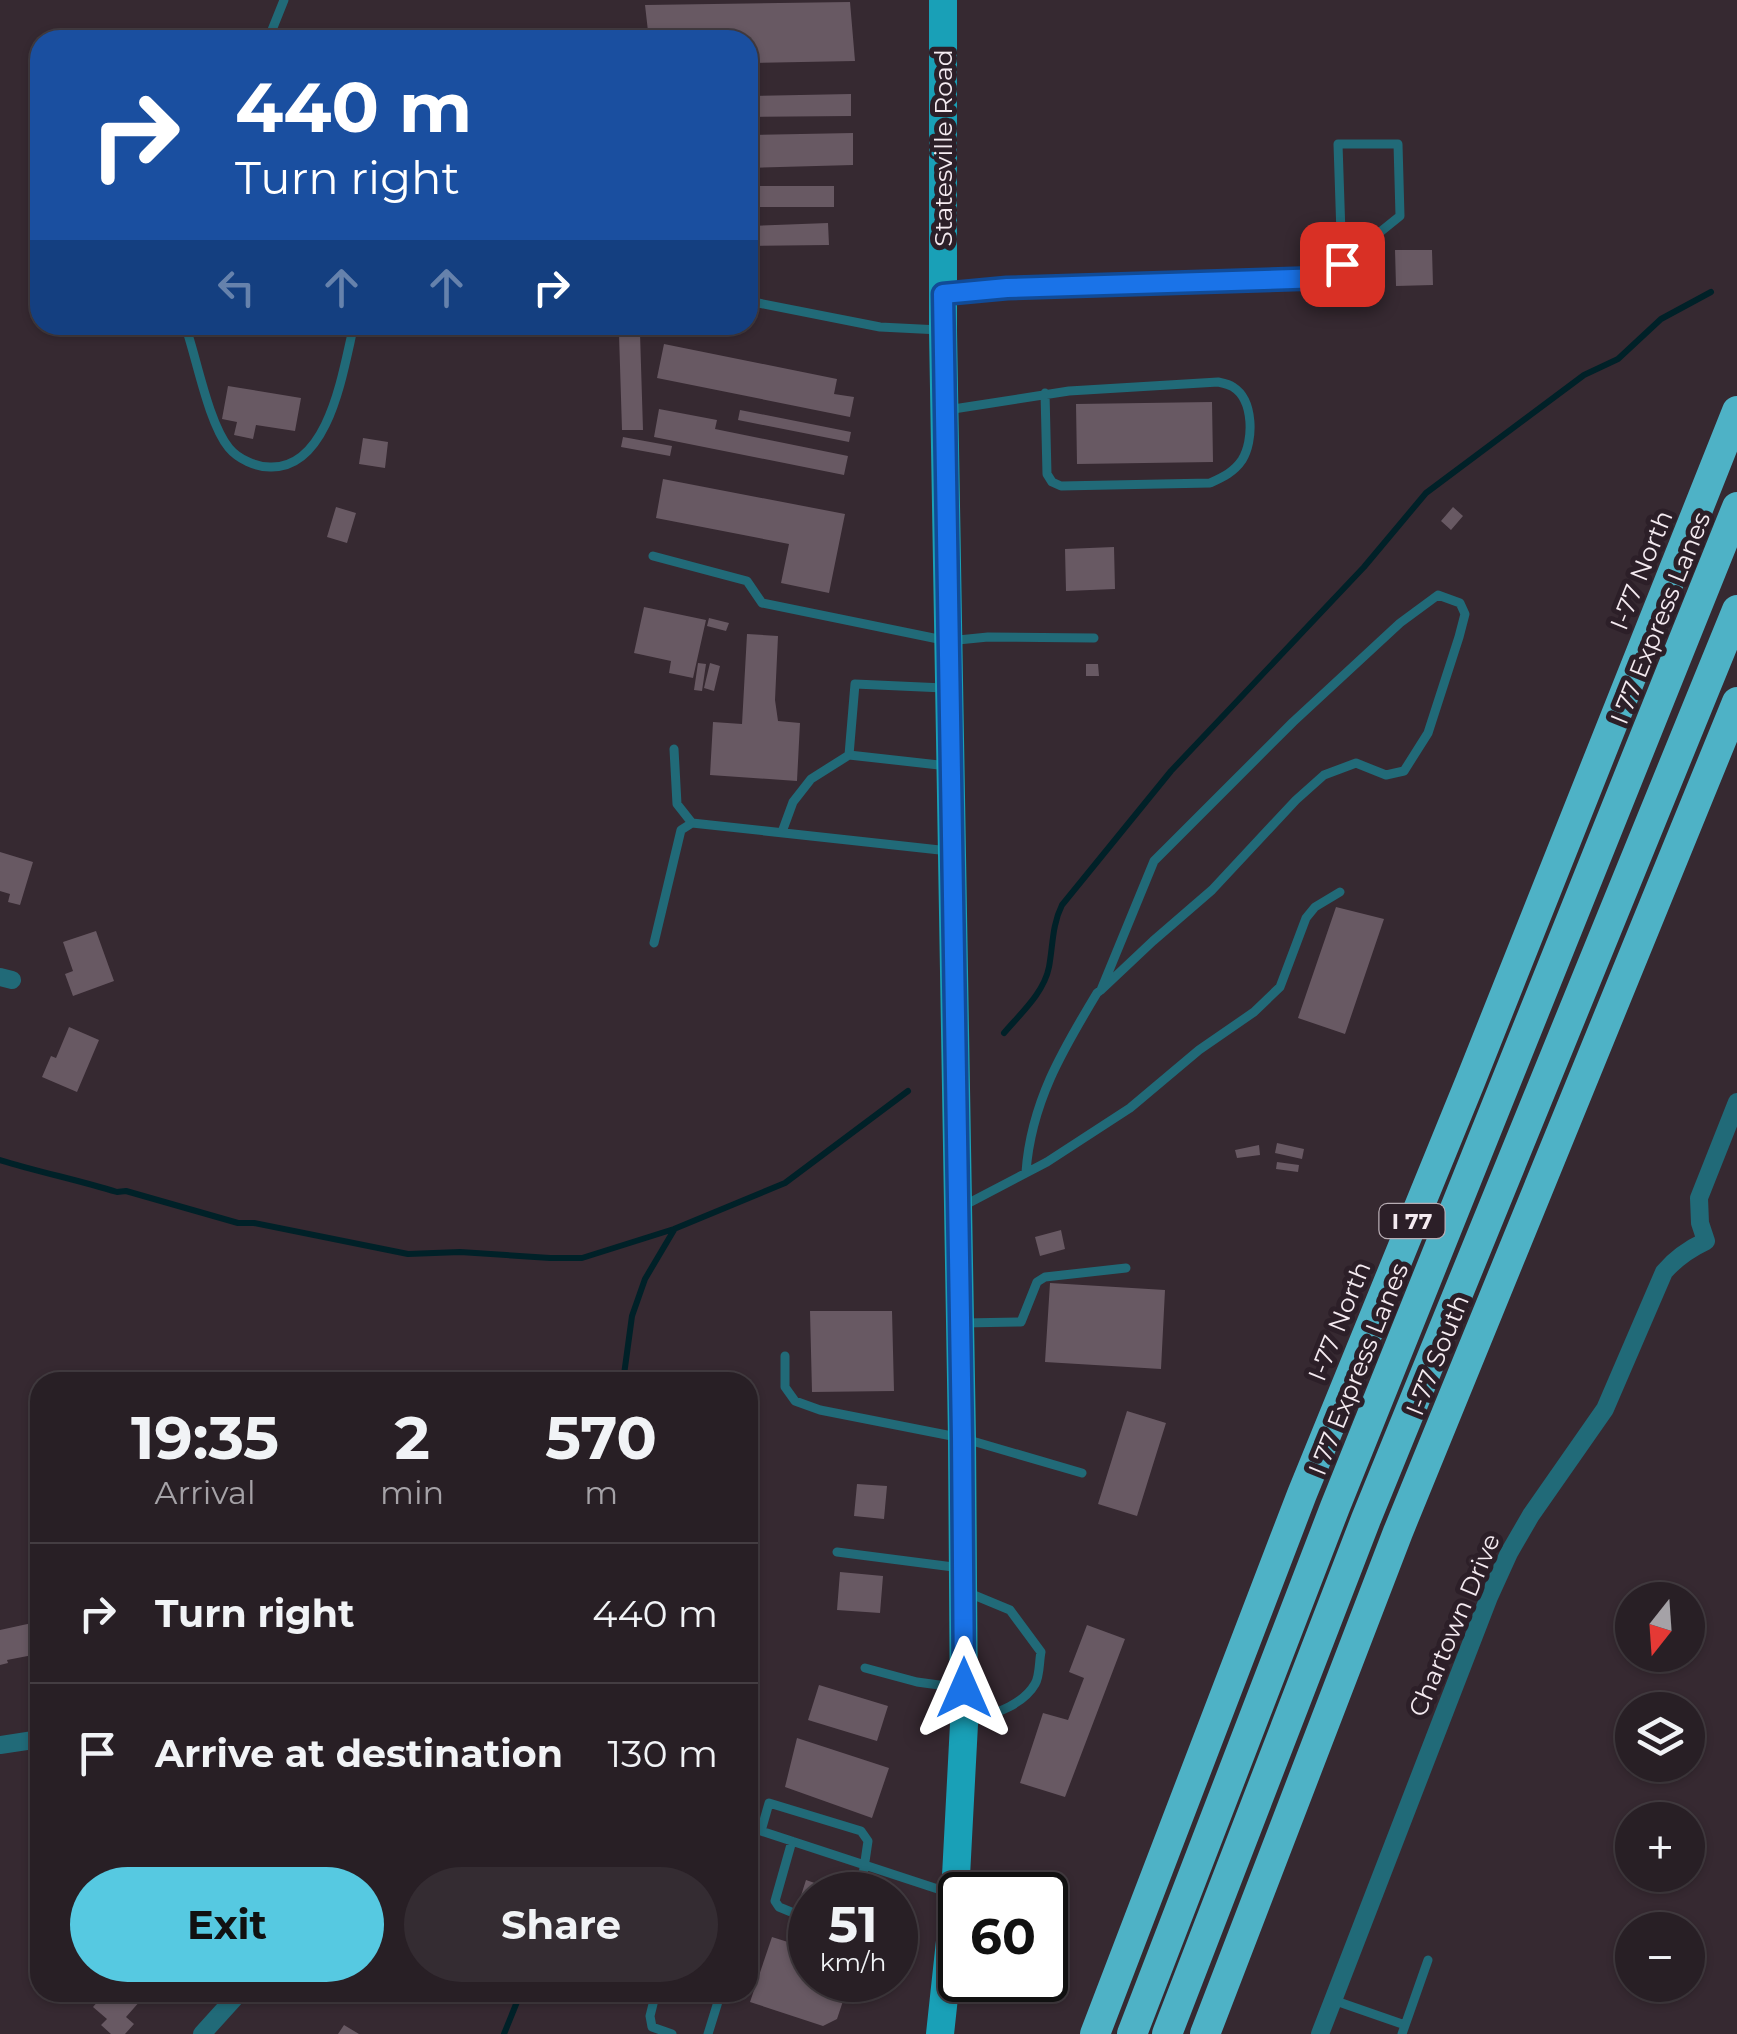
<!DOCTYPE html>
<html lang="en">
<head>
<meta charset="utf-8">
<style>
	:root { --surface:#281f25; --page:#342c32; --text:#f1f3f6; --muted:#a5a2a7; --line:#443d42; --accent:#56c9e1 }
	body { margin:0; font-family:Montserrat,sans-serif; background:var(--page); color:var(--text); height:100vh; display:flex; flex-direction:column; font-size:38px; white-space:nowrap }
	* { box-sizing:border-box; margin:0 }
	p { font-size:32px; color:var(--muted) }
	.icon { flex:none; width:55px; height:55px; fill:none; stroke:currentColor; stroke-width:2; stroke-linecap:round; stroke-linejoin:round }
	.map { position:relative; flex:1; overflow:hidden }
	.sheet { position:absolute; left:30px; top:1372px; width:728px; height:630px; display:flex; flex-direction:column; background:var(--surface); border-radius:30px; box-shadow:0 2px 8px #0004,0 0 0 2px var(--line) }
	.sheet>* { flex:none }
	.banner { position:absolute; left:30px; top:30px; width:728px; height:305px; border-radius:30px; box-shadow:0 2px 8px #0004,0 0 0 2px var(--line); background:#1a4fa0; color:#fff; overflow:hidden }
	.needle { width:65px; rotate:197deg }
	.buttons { position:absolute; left:1615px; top:1582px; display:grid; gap:20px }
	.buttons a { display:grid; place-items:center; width:90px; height:90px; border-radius:50%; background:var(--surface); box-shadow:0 2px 8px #0004,0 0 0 2px var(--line); font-size:50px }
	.speed { position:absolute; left:788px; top:1872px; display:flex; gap:20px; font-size:50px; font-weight:700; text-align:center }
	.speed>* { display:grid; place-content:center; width:130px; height:130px; border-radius:50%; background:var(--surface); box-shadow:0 2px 8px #0004,0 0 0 2px var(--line); line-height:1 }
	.speed small { font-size:25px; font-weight:400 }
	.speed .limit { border:5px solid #111; border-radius:15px; background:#fff; color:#111 }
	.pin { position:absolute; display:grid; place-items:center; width:85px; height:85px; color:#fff; margin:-42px; border-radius:20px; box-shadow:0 5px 15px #0006 }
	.me { position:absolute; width:110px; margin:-55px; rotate:0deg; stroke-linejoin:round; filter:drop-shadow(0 0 8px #0008) }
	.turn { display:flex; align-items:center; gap:35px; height:210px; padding:0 40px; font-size:45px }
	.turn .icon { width:130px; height:130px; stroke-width:2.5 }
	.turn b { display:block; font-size:70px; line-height:85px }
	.lanes { display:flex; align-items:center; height:95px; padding:0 40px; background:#0003; justify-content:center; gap:50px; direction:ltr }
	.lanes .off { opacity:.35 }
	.eta { display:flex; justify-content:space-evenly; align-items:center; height:170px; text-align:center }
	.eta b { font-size:60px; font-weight:700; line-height:70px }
	.button { display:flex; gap:20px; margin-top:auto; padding:20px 40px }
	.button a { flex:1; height:115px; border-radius:60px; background:var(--accent); color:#111; font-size:40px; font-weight:700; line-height:115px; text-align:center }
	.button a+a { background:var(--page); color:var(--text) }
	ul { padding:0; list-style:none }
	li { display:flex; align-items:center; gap:30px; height:140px; padding:0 40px; border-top:2px solid var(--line) }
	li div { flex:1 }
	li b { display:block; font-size:38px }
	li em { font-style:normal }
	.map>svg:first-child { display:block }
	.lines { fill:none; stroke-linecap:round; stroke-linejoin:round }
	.stream { stroke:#002128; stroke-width:6 }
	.building { fill:#685963 }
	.lane { stroke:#216a78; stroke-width:9 }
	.street { stroke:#216a78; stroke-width:18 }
	.primary { stroke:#19a0b7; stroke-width:28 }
	.highway { stroke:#4eb2c6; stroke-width:30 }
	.route-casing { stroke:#114b97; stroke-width:25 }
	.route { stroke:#1a73e8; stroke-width:18 }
	.labels { text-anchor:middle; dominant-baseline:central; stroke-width:10; stroke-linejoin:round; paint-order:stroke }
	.shield { fill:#2c1f28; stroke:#b8adb4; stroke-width:2.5 }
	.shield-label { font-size:22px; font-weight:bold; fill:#f4eaf0 }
	.street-label { font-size:25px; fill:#f4eaf0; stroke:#2c1f28 }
</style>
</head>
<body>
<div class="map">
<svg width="1737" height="2034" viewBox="0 0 1737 2034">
	<rect width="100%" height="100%" fill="#362931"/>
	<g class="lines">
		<path class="stream" d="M1004,1033C1020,1014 1044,993 1049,967C1053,945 1052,925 1062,905L1171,771L1364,567L1426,493L1584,375L1618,359L1661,319L1711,292
			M0,1160C39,1172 78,1180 117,1192L126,1191L238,1223H254L408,1254L460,1252L550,1258H582L674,1229L785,1183L908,1091
			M623,1382L632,1316L645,1279L674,1230
			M504,2034L521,1992"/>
	</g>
	<path class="building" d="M850,2L855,61L748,63V40H649L645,5Z
		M121,29L200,33V40H120Z
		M851,94V116L748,117V96Z
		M853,133V165L748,168V135Z
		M748,186H834V207H748Z
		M828,223L829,245L748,246V226Z
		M1395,250H1432L1433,285L1396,286Z
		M640,333L643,430H622L619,334Z
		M664,344L837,379L834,394L854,397L850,417L657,378Z
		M228,386L301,398L295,431L256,425L253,439L234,435L237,422L222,419Z
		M1212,402L1213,462L1077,464L1076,404Z
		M659,409L717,420L715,429L848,456L844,475L654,437Z
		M740,410L851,432L849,442L738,420Z
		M623,437L672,446L670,456L621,447Z
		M363,438L388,442L385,468L359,464Z
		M663,479L845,514L829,593L781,583L789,544L656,518Z
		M336,507L356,513L347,543L327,537Z
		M1453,507L1463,516L1451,530L1441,521Z
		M1114,547L1115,589L1066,591L1065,549Z
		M644,607L706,620L693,678L669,673L671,661L634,653Z
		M709,618L729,623L726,631L707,626Z
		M747,634L778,636L775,700L778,721L800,723L797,781L710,775L713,722L742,724Z
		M698,663L706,664L702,691L694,690Z
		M710,663L720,666L714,691L704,688Z
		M1086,664H1098L1099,676H1086Z
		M0,852L33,862L20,905L8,902L10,894L0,891Z
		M1336,907L1384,919L1345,1034L1298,1018Z
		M96,931L114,981L73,996L65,974L73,971L63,942Z
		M69,1027L99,1040L77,1092L42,1077L51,1056L56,1058Z
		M1277,1143L1304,1149L1302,1159L1275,1153Z
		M1259,1145L1260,1155L1237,1158L1235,1150Z
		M1277,1162L1299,1165L1298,1172L1276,1169Z
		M1061,1230L1065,1249L1040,1256L1035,1237Z
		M1050,1283L1165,1290L1161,1369L1045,1362Z
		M810,1311H892L894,1391L812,1392Z
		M1127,1411L1166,1423L1137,1516L1098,1504Z
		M857,1484L887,1486L884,1519L854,1516Z
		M840,1572L883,1576L880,1613L837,1610Z
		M32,1623L35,1639L40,1638L38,1654L7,1660L8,1663L0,1665V1630Z
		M1087,1625L1125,1639L1065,1797L1020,1783L1043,1713L1068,1720L1084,1678L1069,1672Z
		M819,1685L888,1706L877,1741L808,1720Z
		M797,1738L889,1768L872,1818L785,1787Z
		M40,1823V1847L38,1848L34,1824Z
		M806,1880L835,1890L833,1895H810V1933L791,1927Z
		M772,1937L810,1949V1980H850L837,2019L823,2026L750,2002Z
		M106,1992H133L141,2000L126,2017L134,2024L125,2034H111L101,2025L107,2019L93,2007Z
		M383,1992H414V1998L383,1997Z
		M344,2025L359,2034H338Z"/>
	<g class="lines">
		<path class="lane" d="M268,40L284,0
			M946,294L1007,288L1323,278L1400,216L1398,144H1338L1342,264
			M748,301L880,327L940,330
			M185,325C197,359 208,422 229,448C238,459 256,467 270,467C330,469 343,369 354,325
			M947,410L1069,391L1218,382C1223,383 1229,384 1233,387C1254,400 1254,441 1242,460C1234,472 1223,477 1210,483L1061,486L1052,482L1047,474L1045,393
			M653,556L747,581L762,603L948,641L988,637L1094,638
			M944,688L855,684L849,755L948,766
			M674,749L677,804L692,823
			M782,832L793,802L811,779L849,755
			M654,943L681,830L692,823L949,851
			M1026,1172C1031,1103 1062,1051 1097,993L1101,990L1153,941L1212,890L1296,800L1324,775L1356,763L1386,775L1404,771L1428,733L1459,637L1465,614L1460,603L1438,595L1400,623L1293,722L1154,861L1101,990
			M965,1205L1047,1162L1130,1108L1199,1050L1254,1012L1280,987L1306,918L1315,907L1340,892
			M963,1323L1021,1322L1037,1282L1045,1277L1126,1268
			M785,1356V1387L795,1401L820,1410L962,1438L1082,1473
			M837,1552L961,1568
			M865,1668L917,1682L961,1688
			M966,1723C989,1715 1022,1707 1035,1684C1040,1676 1039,1661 1041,1652L1010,1610L969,1593
			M792,1841L775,1901L779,1907L796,1914
			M860,1895L868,1841L861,1831L769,1803L761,1831L953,1894
			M656,1992L650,2016L652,2027L672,2034
			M1333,2000L1405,2025
			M708,2034L721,1992
			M1402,2034L1428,1960"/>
		<path class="street" d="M0,977L12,980
			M0,1745L40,1739
			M202,2034L240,1992
			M1320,2034L1489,1597L1509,1553L1531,1515L1605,1409L1664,1272C1676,1258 1689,1249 1706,1241L1700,1223L1699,1198L1737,1102"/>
		<path class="primary" d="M940,2034L955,1895L964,1724L962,1438L943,330V0"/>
		<path class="highway" d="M1095,2034L1302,1494L1470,1082L1737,411
			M1132,2034L1335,1507L1737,507
			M1167,2034L1366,1519L1737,610
			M1205,2034L1398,1532L1737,702"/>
	</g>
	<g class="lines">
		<g class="route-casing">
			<path id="route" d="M964,1688L962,1438L943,294L1007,288L1324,278L1342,264"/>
		</g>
		<use href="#route" class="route"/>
	</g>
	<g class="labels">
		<rect class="shield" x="1379.5" y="1204" width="65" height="34" rx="8"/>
		<g class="shield-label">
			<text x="1412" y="1221">I 77</text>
		</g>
		<g class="street-label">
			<text transform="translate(943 148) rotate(-90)">Statesville Road</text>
			<text transform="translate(1641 570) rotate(-68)">I-77 North</text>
			<text transform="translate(1660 618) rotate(-68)">I 77 Express Lanes</text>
			<text transform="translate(1339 1321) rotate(-68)">I-77 North</text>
			<text transform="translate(1437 1355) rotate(-68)">I-77 South</text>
			<text transform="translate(1358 1369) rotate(-68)">I 77 Express Lanes</text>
			<text transform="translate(1454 1625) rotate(-67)">Chartown Drive</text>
		</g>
	</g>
</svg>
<div class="buttons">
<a><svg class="needle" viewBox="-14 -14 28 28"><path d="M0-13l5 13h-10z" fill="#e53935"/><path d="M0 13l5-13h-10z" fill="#a5a2a7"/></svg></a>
<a><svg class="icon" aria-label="layers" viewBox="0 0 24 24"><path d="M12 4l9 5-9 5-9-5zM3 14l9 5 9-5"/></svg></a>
<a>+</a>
<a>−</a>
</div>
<div class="speed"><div>51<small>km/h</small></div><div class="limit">60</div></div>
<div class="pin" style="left:1342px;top:264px;background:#d93025"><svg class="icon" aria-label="arrive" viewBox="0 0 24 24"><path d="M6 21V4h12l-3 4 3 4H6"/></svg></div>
<svg class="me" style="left:964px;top:1688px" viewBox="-20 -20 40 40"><path d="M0-17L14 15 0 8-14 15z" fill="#1a73e8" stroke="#fff" stroke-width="4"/></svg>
<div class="banner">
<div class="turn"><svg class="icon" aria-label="right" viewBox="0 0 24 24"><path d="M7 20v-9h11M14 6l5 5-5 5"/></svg><div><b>440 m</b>Turn right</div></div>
<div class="lanes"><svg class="icon off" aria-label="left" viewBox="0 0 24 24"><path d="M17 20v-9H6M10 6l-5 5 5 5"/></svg><svg class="icon off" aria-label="ahead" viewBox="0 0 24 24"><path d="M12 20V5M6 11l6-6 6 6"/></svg><svg class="icon off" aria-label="ahead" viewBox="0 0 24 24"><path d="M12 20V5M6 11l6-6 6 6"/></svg><svg class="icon" aria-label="right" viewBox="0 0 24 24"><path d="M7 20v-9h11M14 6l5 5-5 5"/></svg></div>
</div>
<section class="sheet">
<div class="eta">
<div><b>19:35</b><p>Arrival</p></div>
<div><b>2</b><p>min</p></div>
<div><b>570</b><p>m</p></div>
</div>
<ul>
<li><svg class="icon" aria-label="right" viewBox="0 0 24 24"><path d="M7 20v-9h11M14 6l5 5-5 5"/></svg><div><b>Turn right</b></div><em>440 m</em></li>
<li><svg class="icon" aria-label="arrive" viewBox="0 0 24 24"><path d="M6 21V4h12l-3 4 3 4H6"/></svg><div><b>Arrive at destination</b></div><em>130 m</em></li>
</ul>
<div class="button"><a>Exit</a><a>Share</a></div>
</section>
</div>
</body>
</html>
